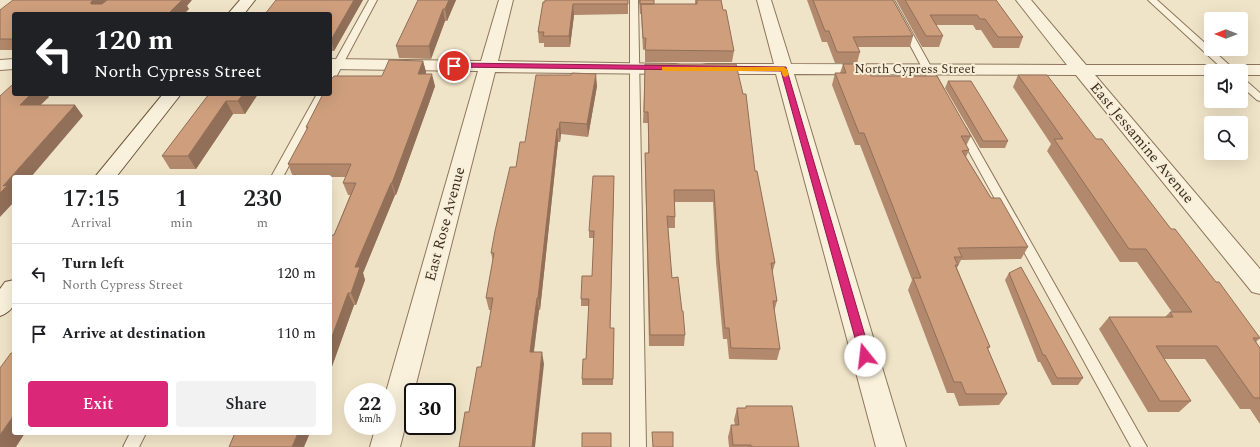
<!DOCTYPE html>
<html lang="en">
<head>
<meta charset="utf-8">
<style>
	:root { --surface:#fff; --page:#f2f2f2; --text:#202124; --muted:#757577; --line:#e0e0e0; --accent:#db2777 }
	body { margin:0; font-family:Spectral,serif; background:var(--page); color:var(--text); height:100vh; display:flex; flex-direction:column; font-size:15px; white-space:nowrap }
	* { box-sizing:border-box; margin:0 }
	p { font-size:13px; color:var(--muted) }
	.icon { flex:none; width:22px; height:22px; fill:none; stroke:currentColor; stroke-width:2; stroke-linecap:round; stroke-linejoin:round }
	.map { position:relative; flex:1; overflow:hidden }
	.panel { position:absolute; left:12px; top:175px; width:320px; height:260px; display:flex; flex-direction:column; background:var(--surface); border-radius:4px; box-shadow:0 4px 16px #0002 }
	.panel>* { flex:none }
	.top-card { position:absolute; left:12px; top:12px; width:320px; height:84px; border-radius:4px; box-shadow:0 4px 16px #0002; background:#202124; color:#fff; overflow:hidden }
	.needle { width:26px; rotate:270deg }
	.controls { position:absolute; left:1204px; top:12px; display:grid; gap:8px }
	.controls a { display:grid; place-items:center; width:44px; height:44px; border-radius:4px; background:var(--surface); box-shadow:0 4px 16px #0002; font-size:20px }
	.speed { position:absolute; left:344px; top:383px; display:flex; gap:8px; font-size:20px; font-weight:700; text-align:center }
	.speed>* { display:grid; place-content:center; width:52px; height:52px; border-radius:50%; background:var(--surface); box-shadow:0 4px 16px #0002; line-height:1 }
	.speed small { font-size:10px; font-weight:400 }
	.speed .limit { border:2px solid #111; border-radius:6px; background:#fff; color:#111 }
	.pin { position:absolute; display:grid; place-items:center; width:34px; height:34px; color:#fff; margin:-17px; border:2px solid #fff; border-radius:50%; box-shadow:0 1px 4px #0007 }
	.me { position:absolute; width:44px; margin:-22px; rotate:344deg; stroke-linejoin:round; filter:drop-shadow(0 0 3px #0008) }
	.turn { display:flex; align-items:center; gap:14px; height:84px; padding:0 16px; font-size:18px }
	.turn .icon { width:52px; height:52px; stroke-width:2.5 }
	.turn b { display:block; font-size:28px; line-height:34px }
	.eta { display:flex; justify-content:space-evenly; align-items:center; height:68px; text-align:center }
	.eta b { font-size:24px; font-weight:600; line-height:28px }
	.primary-button { display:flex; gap:8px; margin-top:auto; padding:8px 16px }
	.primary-button a { flex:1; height:46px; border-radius:4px; background:var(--accent); color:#fff; font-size:16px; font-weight:600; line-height:46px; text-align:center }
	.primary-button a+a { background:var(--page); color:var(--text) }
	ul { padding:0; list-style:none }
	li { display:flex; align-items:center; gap:12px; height:60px; padding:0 16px; border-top:1px solid var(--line) }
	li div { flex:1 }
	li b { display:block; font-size:15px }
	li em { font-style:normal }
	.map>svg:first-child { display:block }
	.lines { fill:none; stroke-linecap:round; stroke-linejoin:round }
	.lane-casing { stroke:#8d765c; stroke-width:2 }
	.street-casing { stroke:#8d765c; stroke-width:2 }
	.secondary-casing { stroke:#6f573f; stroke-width:2 }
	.lane { fill:#faf1dc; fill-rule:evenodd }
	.street { fill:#faf1dc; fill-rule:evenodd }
	.secondary { fill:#faf1dc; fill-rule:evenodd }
	.wall { fill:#b2896c }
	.shaded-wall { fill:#916f58 }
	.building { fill:#cf9f7d; stroke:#916f58 }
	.route { fill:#db2777; stroke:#8e194d }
	.slow { fill:#f59e0b }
	.labels { text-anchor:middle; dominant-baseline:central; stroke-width:4; stroke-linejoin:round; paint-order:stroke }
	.far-street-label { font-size:13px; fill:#3d2e20; stroke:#f7eed8 }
	.street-label { font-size:15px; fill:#3d2e20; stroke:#f7eed8 }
</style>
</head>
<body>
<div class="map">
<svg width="1260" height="447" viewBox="0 0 1260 447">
	<rect width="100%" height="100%" fill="#f0e4c8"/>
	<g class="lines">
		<g class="lane-casing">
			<path id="lane" d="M369,0H377L335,79L330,82V70Z
				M630,0H638L646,447H630Z
				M886,0H894L944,90L942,92L939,93L934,90Z
				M1148,0H1157L1236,71H1225Z
				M1241,78L1244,79L1260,93V101L1257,100L1241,86Z
				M317,94H327L283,177H271Z
				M961,125L966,128L1147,447H1131L956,128Z
				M130,433H146L139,447H123Z"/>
		</g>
		<g class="street-casing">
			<path id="street" d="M499,0H513L498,61L675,64L681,65L684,69L681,73L675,74L495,72L400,447H370L376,426H387L386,392L478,71L330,69V59L481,61Z
				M757,0H771L791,64L1067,65L1016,0H1031L1086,65H1260V75H1241V71H1211V75H1095L1260,269V294L1252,292L1076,75L794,74L906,447H876L776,74H707L701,73L698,69L701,65L707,64H774Z
				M14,59V69L0,70V60Z"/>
		</g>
		<g class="secondary-casing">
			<path id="secondary" d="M240,0H255L244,14H228Z
				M163,94H181L116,177H95Z
				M14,280C14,297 19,309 0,316V289L5,282Z"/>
		</g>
		<use href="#lane" class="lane"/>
		<use href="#street" class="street"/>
		<use href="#secondary" class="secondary"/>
	</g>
	<path class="wall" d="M363,0L334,51H330V14Z
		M418,0H456L447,21H445L431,59L399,58L396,46Z
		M628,0V14L574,15L570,47H544V43H539L538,32L543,2Z
		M639,0H654V4H695V0H721L723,10L734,51L732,62H645V49L643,50L641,14H640Z
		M807,0H893L913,36L910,47H858L860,52L857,63H835L827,42H822Z
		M896,0H996L1023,37L1019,48H993L981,30H976L973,25H936L943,36L939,47H922Z
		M187,6L189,9L14,14V50H0V10Z
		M423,61L426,72V74L435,86L428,106L396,195H395L363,273L365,280L356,305H354L330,372L334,235L350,195H348L343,183L346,177H293L288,164L307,130L306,127L382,76Z
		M645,64L755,171L775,263L772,274L777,301L774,312L780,349L777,360L729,359L727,339H723L716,262L713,202H675V228H668L672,278L685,335L684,346H649L645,164V153H648V123H643Z
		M843,64L871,76L971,136L966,146L969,150L966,157L991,198L1028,247L1021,259L961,260L957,268L990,347L988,349L1007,394L999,405L959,406L954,393H947L908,290L912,280L860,145H855L832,85L835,73H840Z
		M571,75L597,86L588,137L561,134L560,142H558L540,310H539L534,352L544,364L469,412L481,367L491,310H489L486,298L493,261L491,253L516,167L525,142Z
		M1018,75L1096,139L1171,229L1260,338L1256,342L1260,348V424L1250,409H1240L1205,359H1164L1191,401L1179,412H1148L1099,329L1109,317H1165L1170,312H1172L1137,262H1120L1047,151L1051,144L1013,87Z
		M948,81L1008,141L1005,148H980L945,88Z
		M209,94H258L245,114H233L196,169H170L162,156Z
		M614,183L610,328H614L613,385H582V379L586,359L589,306H581V299L592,276L594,238H589V231Z
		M1009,273L1083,378L1078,385H1052L1040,362H1038L1005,280Z
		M746,406L799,447H729L728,437L731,425H735L734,420L737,408H746Z"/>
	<path class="shaded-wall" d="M93,0H111L97,13L91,4V2Z
		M180,0H192L187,6L189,9L184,14H168Z
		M354,0H363L334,51L331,40Z
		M449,0H456L447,21L445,9Z
		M573,4L574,15L570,47L569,36Z
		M443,9L445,21L431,59L429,46Z
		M423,61L426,72L421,86L418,74Z
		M432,74L435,86L428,106L396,195L392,183Z
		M596,74L597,86L588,137L587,124Z
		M31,94H47L49,97L28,117L20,105Z
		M243,94H258L245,114L238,101Z
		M226,101L233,114L196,169L188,156Z
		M75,105L83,116L31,177H14V202L0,217V193L3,186Z
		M560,122L561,134L560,142L559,129Z
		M557,129L558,142L540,310L538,298Z
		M614,176V183L610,335V328Z
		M391,183L395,195L363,273L365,280L356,305L351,293L355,267Z
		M348,293L354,305L330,372V342Z
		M537,298L539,310L532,364L530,352Z
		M542,352L544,364L535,447H532Z
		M14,415V433H25L16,447H0V435Z
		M298,433H310L304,447H292Z"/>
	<path class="building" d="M13,0H93L91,2V4H102L107,0H182L168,14H14V39H0V10Z
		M276,0H354L331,40H330V14H265Z
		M418,0H449L445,9H443L429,46H396Z
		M545,0H628V4H573L569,36H543L544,32H538L543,2H545Z
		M640,0H654V4H640Z
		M697,0H721L723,10H726L734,51L645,50L646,38H643L641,4H697Z
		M813,0H893L913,36L853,37L860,52H837L829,31H825Z
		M905,0H996L1023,37H998L985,19H980L977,15H930L943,36H926Z
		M389,60L423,61L418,74H432L425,94L392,183H391L355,267H360L351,293H348L330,342V235H334L356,183H343L351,164H288L308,127H306L323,94H330V81L334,76H382Z
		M645,64H736L743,94H746L755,171H757L775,263H771L777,301H773L780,349L731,348L729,328H725L718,251L714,190H674L675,217L667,216L672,278L678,277L682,311H683L685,335H650L645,153H649L648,112H644Z
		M843,64H866L871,76H937L971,136H961L969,150L962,151L991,198H1000L1028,247L958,248L962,257H954L958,265H955L990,347H987L1007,394H966L961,382H954L913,278H921L864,133H859L835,73H846Z
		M572,73L596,74L587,124L560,122L559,129H557L538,298H537L530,352H542L532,447H459L465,412H469L477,367H481L493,298H486L494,253H491L495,231L510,167H516L520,142H525L536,75H571Z
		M1018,75H1047L1096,139H1102L1171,229H1175L1216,282H1219L1260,338H1253L1260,348V398H1254L1217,346H1156L1191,401H1160L1109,317H1173L1170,312H1192L1146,249H1129L1054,139H1063Z
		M948,81H971L1008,141H983Z
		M12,85H14V94H31L20,105H75L3,186L8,185L0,193V96Z
		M209,94H243L238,101H226L188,156H162Z
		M155,176H181L180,177H155Z
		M593,176H614L610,328H614L613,379H582L583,359H586L589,299H581L582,276H592L594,231H589Z
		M1021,267L1083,378H1057L1045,355H1043L1009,273Z
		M11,353H14V415L0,435V368Z
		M746,406H792L799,447H752L751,445H733L731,425H739L737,408H746Z
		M652,432H673V447H653Z
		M235,433H298L292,447H229Z
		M582,433H611V447H582Z"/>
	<path class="route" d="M454,63L786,67L871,356L869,359L865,361L862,359L860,356L781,71L451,67L450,66Z"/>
	<path class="slow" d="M662,67H784L787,69L789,75L785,77L783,76L781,71H664L662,70Z"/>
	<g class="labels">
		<g class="far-street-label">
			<text x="915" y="69">North Cypress Street</text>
		</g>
		<g class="street-label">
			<text transform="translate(1142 143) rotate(50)">East Jessamine Avenue</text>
			<text transform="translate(445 224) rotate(-75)">East Rose Avenue</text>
		</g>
	</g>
</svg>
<div class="controls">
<a><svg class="needle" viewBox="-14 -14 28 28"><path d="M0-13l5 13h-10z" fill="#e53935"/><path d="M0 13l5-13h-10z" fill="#757577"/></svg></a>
<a><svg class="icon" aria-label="sound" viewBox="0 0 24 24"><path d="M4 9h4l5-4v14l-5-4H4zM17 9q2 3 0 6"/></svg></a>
<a><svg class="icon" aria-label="search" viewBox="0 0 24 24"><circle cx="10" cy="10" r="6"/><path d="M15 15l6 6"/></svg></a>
</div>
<div class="speed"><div>22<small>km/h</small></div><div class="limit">30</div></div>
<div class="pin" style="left:454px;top:66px;background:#d93025"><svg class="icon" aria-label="arrive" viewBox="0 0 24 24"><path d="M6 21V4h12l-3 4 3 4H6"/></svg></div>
<svg class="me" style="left:865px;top:356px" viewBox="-20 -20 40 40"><circle r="19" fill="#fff"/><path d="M0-13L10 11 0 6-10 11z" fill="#db2777"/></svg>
<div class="top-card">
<div class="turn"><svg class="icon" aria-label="left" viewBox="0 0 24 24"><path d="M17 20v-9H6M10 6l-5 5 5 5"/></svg><div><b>120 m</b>North Cypress Street</div></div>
</div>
<section class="panel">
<div class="eta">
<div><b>17:15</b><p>Arrival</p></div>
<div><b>1</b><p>min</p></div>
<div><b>230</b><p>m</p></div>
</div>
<ul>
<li><svg class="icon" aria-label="left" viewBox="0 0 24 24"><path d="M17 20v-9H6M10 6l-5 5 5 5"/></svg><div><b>Turn left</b><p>North Cypress Street</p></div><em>120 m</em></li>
<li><svg class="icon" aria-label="arrive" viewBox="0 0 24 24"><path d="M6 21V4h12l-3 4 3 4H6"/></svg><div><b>Arrive at destination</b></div><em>110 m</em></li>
</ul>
<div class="primary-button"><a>Exit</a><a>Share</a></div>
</section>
</div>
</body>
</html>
